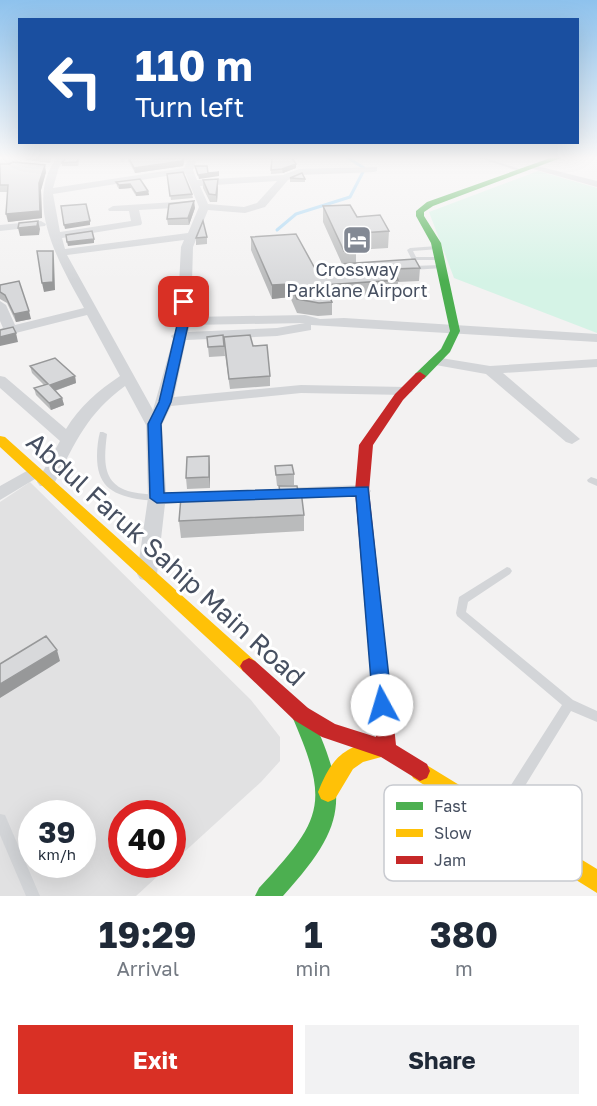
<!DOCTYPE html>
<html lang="en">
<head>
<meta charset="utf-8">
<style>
	:root { --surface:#fff; --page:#f2f2f3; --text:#1f2937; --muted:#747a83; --accent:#d93025 }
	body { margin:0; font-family:"Golos Text",sans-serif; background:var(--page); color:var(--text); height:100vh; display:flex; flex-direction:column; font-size:22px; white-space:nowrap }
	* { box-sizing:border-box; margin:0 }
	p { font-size:20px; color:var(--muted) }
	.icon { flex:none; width:33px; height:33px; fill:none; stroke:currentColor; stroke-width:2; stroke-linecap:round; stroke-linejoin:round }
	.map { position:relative; height:896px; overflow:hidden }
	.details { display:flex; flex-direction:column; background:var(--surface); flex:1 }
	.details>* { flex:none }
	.guide { position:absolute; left:18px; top:18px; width:561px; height:126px; border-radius:0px; box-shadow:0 6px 24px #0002; background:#1a4fa0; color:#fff; overflow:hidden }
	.speed { position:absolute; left:18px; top:800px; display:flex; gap:12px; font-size:30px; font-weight:700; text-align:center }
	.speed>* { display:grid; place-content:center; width:78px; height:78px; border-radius:50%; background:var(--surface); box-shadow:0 6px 24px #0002; line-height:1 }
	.speed small { font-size:15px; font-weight:400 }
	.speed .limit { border:9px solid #d22; background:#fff; color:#111 }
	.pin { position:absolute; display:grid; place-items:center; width:51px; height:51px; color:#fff; margin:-26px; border-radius:12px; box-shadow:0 3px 9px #0006 }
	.me { position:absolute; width:66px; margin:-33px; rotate:354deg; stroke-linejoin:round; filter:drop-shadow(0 0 4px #0008) }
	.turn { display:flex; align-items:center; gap:21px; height:126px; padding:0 18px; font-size:27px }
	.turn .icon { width:78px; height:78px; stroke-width:2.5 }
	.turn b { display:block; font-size:42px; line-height:51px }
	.eta { display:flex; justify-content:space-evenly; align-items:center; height:102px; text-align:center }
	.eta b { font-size:36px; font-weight:700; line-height:42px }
	.cta { display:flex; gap:12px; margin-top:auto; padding:12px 18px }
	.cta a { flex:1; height:69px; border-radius:0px; background:var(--accent); color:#fff; font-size:24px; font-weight:700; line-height:69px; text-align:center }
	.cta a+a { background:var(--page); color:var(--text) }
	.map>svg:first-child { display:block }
	.education { fill:#e1e1e2; fill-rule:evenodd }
	.green { fill:#d5f3e6 }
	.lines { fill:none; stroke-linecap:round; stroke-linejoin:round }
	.stream { stroke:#a7d6f4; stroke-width:3 }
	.lane { fill:#d3d5d8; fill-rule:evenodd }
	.street { fill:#d3d5d8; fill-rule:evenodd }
	.fast { fill:#4caf50; fill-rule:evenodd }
	.slow { fill:#ffc107; fill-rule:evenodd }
	.jam { fill:#c62828; fill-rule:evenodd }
	.wall { fill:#babbbc }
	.shaded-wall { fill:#979899 }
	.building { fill:#d8d9db; stroke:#979899; stroke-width:1.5 }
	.route { fill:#1a73e8; stroke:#114b97; stroke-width:1.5 }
	.labels { text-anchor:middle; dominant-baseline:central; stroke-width:6; stroke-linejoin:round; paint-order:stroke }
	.far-poi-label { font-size:18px; fill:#475061; stroke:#fff }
	.near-street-label { font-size:26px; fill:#475061; stroke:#fff }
	.key { fill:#fff; stroke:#c8cad0; stroke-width:1.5 }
	.key-label { font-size:16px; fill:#475061 }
</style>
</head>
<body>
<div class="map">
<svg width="597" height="896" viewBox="0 0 597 896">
	<rect width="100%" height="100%" fill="#f3f2f2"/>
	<path class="education" d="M30,482L251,700L280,737V761L261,782L136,896H0V502ZM32,813H82V864H32ZM122,813H172V864H122Z"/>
	<path class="green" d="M538,171L597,188V333L454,278L429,212Z"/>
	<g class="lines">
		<path class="stream" d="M345,156L364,168
			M277,230L296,214L350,197L364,170"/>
		<path class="lane" d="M473,156H479L526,171L522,172Z
			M437,246L440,248L439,249L413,251L416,257H441L442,258L439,260H412L407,250L410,248Z
			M441,265L444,267L443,268L412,270L409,268L412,266Z
			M351,270L354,272L353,273L331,275L328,273L331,271Z
			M100,432H103L107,434C104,459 101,485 132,492C141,494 151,494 160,496L161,498L160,500C153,501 144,500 137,499C110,494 97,484 97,456C97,448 98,439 100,432Z
			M591,477L597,479V486L588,482L587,480Z
			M507,567L510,568L512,571L510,574L468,602L466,612L573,700L597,711V722L571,711L507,815L502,817L497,815L495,811L497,807L562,705L457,616L456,613L459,597Z
			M0,814L5,815L40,896H26L0,835Z"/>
		<path class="street" d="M58,156H67L59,167L53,188L184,168L188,160L154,161L150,158L152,156H300L296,159L196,161L193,170L197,180L283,175L299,169L377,167V171L374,172L301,175L288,180L265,207L245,213L208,210L193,247L191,317L305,315L320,319L344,318L597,334V342L311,325V330L277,336L186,340L174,397L301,385L406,387L413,391L406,395L301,393L171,406L162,425L166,492L207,493L210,497L207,501L165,504L157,574L154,579L147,581L140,579L137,574L148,498L146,425L125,386C87,414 76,441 55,482L52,486H40L37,482L60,441L0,388V376L5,377L66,429C79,407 99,390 120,376L87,315L0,337V329L3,328L0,321V301L6,305L15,325L84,308C60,264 22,202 58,156ZM185,173L199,207L188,233L65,249L62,238L141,225L142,223L139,210L190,207L195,204L190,201L113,206L108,209L109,211H129L131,221L60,232L53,194ZM277,181L257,203L244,207L208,204L200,186ZM184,240L181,247L177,321L175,333L171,336L173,339L153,410L67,255ZM305,323L277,328L188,332L190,325Z
			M121,156H129L123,162L119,159Z
			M0,159L33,163L38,166L33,169L0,165Z
			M533,165L597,181V187L533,169Z
			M41,221L46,224L45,226L0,231V225Z
			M435,357L490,366L597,359V367L503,373L580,439L572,444L566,442L486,374L430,364L428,361Z
			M34,467L40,468L43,472L40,476L0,500V486Z
			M362,485L368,487L371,491L368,495L281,500L275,498L272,494L275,490L281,488Z"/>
		<path class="fast" d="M556,156H566L433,206L424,212V216L441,243L460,331L450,352L424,379H416L414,376L416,373L441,349L450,331L431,243L416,216V211L427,202Z
			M301,706L308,708C349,796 349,823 283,896H255L259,888C324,818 330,803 291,714L294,708Z"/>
		<path class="slow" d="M0,436L5,437L255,661L258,666L255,671L249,674L243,671L0,447Z
			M378,741L385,744L388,750L385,756L363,762L353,769L335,799L328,802L321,799L318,792C331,760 342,746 378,741Z
			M420,761L597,869V893L413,778L410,771L413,764Z"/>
		<path class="jam" d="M420,372L426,376L403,400L373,445L369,491L396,745L427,764L430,771L427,778L420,781L381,757L322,737L294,720L243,671L240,666L243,661L249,658L255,661L308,708L335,724L376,737L355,491L359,445L395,394L416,373Z"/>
	</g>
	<path class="wall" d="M25,156H51V157L50,163L26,160Z
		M80,156L78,166H62V163Z
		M128,156L154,159L184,158V162L183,166L135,173L128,160Z
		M0,164L46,172L41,190L42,218L8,222V192H0Z
		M296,168L283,173L271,174V170Z
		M167,174L192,194L193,198L171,200Z
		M290,178L305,179V182H290Z
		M140,179L148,191L149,195L136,196L131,188L119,189L117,186L116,182Z
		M203,180L218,187L217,202H210L203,188Z
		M323,206L357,217L389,231L388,248L356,250V263L420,268L419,281L398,282L397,293L330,298L332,302V315L318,316L297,313L290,297L272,299L251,250V237L318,274L341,273L342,264L323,222Z
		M195,208L189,225H168L167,219Z
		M207,237V244L196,245V238Z
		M0,285L31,319L16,322L7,303L0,299Z
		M207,337L224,346H253L270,376V386L230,389L224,347L225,356L209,357Z
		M30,366L75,376L76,383L55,391L62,398L64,405L51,410L36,395L34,388L44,385L32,373Z
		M275,466L294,474V485L277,486Z
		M210,467V488L187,489L186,478Z
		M279,486L304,515V531L181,538L179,521L279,492Z"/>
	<path class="shaded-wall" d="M184,158V162L183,166L135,173L134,168Z
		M296,164V168L283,173L282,169Z
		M45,165L46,172L41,190L42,218L8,222L6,214L39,183Z
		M219,172V176L199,179L198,175Z
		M218,179V187L217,202L216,195Z
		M130,184L131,188L119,189V185Z
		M148,191L149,195L136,196V193Z
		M194,201L195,208L189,225L188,218Z
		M38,221L40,229L39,235L20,236L18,228Z
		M90,221V225L65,229L64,225Z
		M94,239V243L68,246L67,242Z
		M53,251L54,259L55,290L44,292L42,283Z
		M290,284V297L272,299V285Z
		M29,311L31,319L16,322L14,314Z
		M16,333L18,342L0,346V337Z
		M75,376L76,383L51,392L50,385Z
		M62,398L64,405L51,410L49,403Z
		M209,456L210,467V488L209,477Z
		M57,650L60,661L0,698V684Z"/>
	<path class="building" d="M67,156H79L77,162L62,163Z
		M128,156H149L154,159L184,158L182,161L134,168Z
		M272,158H292L296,164L282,169L271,170Z
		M13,162L45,165L39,183L40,211L6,214L8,185H0V164H9Z
		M195,166H207L208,173L219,172L198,175Z
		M183,172L192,194L170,196L167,174Z
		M302,173L305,179L290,178Z
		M140,179L148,191L136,193L130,184L119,185L116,182Z
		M218,179L216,195L209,194L203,180Z
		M194,201L188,218L167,219L169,204Z
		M86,204L90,221L64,225L61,206Z
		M350,205L357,217L380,215L389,231L348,234L356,251H344L323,206Z
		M38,221L37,226L18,228L19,223Z
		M203,221L207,237L196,238Z
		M92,231L94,239L67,242L66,235Z
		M296,234L318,274L345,273L341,264L415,259L420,268L394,269L398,280L324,285L332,302L319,303L297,299L290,284L272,285L251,237Z
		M37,251H53V282L42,283Z
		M19,281L29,311L14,314L5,295L0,292V285Z
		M13,327L16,333L0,337V330Z
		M223,335L224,346L208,347L207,337Z
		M250,335L253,346L267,345L270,376L229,379L224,337Z
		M55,358L75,376L50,385L62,398L49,403L34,388L48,384L30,366Z
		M209,456V477L186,478L187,457Z
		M292,465L294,474L276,475L275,466Z
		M279,486H297L298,491H301L304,515L179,521L181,497L280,492Z
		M46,636L57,650L0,684V664Z"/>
	<linearGradient id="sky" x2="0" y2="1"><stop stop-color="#8ec2ed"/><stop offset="0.56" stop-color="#faf9f9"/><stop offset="1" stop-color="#faf9f9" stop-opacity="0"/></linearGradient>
	<rect width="597" height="281" fill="url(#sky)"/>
	<path class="route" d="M184,299L190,302L189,321L171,402L161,424L164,493L368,487L392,705L389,711L382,714L375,711L373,705L356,496L157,503L150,498L148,424L159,402L178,321L179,302Z"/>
	<defs>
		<g id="hotel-square" transform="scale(1.5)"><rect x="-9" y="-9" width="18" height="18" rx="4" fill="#838994" stroke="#fff"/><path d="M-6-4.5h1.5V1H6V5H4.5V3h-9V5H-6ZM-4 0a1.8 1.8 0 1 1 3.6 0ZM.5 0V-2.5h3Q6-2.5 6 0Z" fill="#fff"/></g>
	</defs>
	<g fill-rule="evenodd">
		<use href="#hotel-square" x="357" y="240"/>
	</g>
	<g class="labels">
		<g class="far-poi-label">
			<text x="357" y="269">Crossway<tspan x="357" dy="21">Parklane Airport</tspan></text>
		</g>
		<g class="near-street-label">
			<text transform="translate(166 559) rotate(42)">Abdul Faruk Sahip Main Road</text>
		</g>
	</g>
	<rect x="384" y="785" width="198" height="96" rx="9" class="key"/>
	<rect x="396" y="802" width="27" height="8" fill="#4caf50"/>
	<rect x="396" y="829" width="27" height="8" fill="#ffc107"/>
	<rect x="396" y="856" width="27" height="8" fill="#c62828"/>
	<g class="key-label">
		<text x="434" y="812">Fast</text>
		<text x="434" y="839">Slow</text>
		<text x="434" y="866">Jam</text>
	</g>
</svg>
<div class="speed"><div>39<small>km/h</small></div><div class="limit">40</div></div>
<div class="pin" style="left:184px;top:302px;background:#d93025"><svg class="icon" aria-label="arrive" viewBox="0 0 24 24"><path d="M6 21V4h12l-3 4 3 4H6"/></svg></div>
<svg class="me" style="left:382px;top:705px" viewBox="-20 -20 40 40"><circle r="19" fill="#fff"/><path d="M0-13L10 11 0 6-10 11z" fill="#1a73e8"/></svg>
<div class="guide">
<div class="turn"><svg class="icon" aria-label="left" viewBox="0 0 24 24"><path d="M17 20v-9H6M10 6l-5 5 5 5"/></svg><div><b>110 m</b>Turn left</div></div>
</div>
</div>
<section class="details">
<div class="eta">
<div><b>19:29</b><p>Arrival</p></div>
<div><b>1</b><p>min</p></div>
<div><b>380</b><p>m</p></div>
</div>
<div class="cta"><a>Exit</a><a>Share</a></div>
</section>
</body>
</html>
